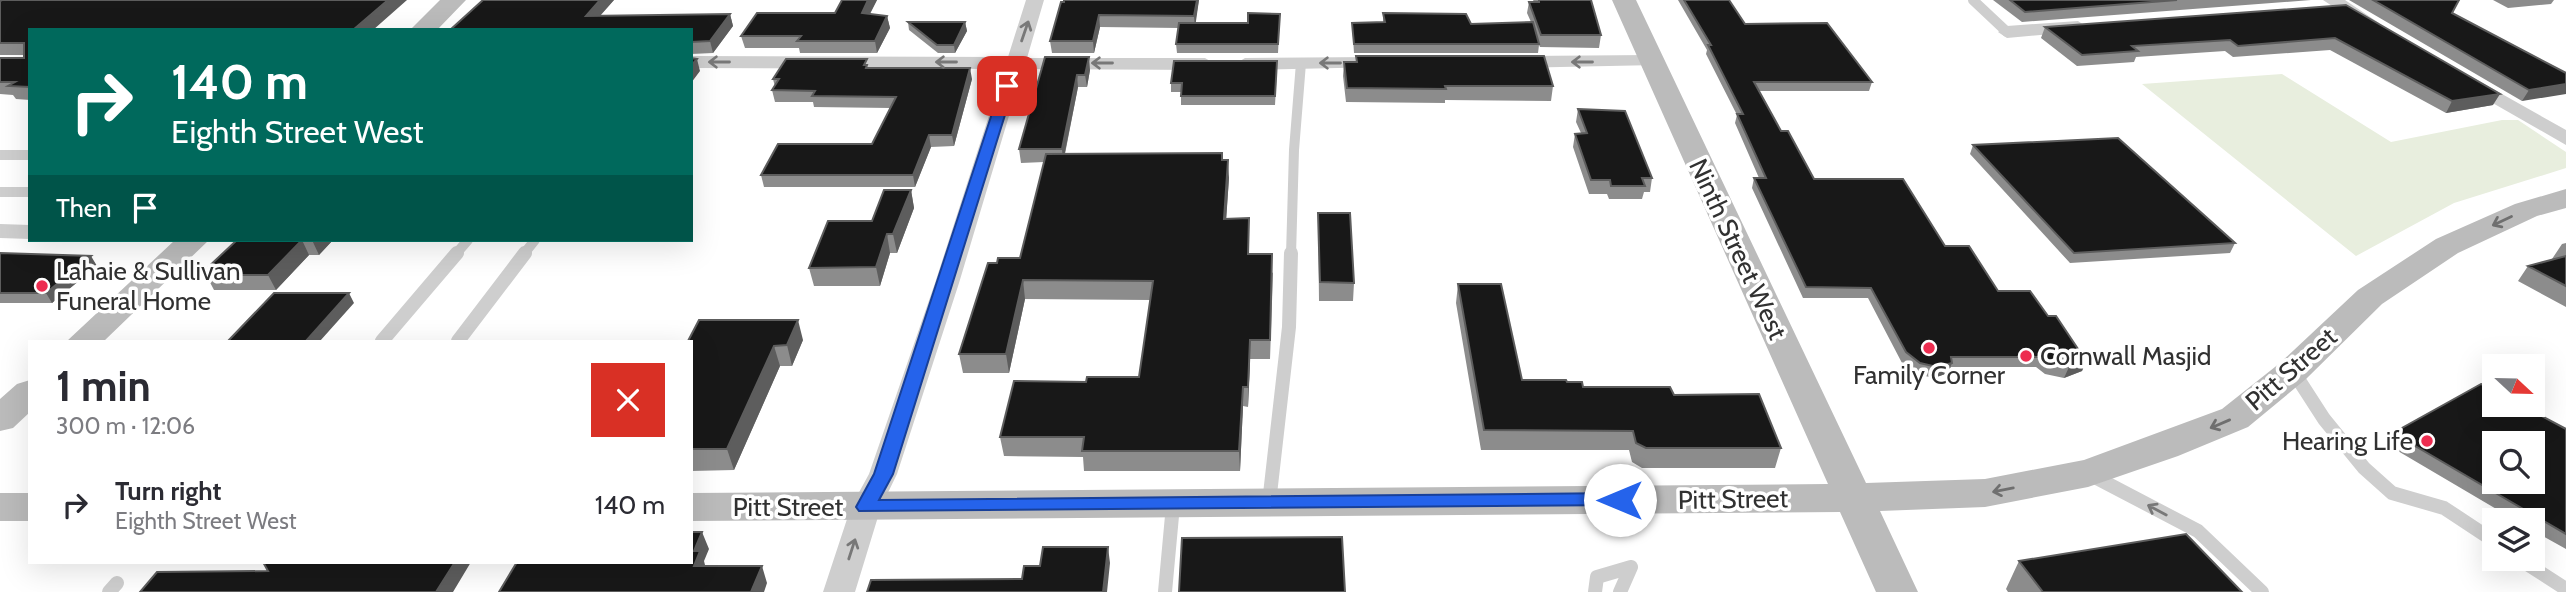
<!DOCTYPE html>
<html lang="en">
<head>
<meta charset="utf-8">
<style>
	:root { --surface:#fff; --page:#f7f7f7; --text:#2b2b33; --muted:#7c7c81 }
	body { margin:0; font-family:Cabin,sans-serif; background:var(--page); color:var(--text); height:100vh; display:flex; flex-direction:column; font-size:26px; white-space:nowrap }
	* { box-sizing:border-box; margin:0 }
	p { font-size:23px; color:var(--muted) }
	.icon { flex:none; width:38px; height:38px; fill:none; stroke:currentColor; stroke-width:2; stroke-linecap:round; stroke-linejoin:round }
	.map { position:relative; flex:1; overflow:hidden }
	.side { position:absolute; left:28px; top:340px; width:665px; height:224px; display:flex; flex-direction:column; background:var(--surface); border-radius:0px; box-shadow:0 7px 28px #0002 }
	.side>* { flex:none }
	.guide { position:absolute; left:28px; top:28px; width:665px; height:214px; border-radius:0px; box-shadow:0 7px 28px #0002; background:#00695c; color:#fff; overflow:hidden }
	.needle { width:46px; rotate:112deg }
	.fabs { position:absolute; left:2482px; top:354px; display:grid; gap:14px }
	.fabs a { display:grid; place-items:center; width:63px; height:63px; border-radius:0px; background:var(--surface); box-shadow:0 7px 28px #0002; font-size:35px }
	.pin { position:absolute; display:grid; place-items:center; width:60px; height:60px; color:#fff; margin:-30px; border-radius:14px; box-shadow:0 4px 10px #0006 }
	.me { position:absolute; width:77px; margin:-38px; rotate:270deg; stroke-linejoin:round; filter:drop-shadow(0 0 5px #0008) }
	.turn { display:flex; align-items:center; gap:24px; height:147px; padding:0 28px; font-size:32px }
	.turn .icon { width:91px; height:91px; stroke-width:2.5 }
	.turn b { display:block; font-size:49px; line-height:60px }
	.then { display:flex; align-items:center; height:66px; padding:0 28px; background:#0003; gap:14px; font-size:26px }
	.round { display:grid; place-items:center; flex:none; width:74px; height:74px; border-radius:0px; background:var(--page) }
	.head { display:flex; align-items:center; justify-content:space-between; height:119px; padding:0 28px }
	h1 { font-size:42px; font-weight:800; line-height:52px }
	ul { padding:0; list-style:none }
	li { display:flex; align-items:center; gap:21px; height:91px; padding:0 28px }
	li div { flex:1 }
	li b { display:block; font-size:26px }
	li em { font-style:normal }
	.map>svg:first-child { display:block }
	.green { fill:#e8eede }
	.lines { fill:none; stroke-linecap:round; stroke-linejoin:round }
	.lane-far1 { stroke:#cecece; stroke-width:10 }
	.lane { stroke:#cecece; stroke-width:14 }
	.street { fill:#cecece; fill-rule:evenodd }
	.secondary { fill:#bbb; fill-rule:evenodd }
	.wall { fill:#8c8c8c }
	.shaded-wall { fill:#5d5d5d }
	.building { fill:#181818; stroke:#5d5d5d; stroke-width:2; fill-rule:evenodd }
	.oneway { stroke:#787878 }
	.oneway2 { stroke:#6f6f6f }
	.route { fill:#2563eb; stroke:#184099; stroke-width:2 }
	.poi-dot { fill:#ed2d50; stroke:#fff; stroke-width:2.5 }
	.labels { text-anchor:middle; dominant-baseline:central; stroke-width:7; stroke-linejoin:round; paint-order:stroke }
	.street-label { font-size:26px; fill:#313131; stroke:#fff }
	.poi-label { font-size:26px; fill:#313131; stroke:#fff; text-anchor:start }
</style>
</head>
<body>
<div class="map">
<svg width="2566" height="592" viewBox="0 0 2566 592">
	<rect width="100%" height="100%" fill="#fff"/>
	<path class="green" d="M2282,74L2391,142L2502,120H2518L2566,152V168L2454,203L2356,256L2142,84Z"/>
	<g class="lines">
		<path class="lane-far1" d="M1973,0L2007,32
			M0,155H30
			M0,192H30
			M455,255L468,240
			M523,255L535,240
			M1291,255L1294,150L1301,63"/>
		<path class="lane" d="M382,341L457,253
			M458,341L525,253
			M2293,371L2324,419L2364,468L2392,493L2444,508L2494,541
			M2091,475L2198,531L2262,592
			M1269,503L1289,327L1291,253
			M2518,558L2566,589
			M109,592L117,583
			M1165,592L1173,505
			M1595,592L1597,577L1631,567
			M1620,592L1631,567"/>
		<path class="street" d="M1026,0H1044L1027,58H1205L1215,64L1205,70L1023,69L959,283L897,474L881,507L855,592H823L851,507L869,474L935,283L1004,69L691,68V56L1008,57Z
			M2323,0H2345L2379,23L2370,28L2364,27Z
			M2078,21L2087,27L2084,31L2007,38L1998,32L2007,26Z
			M1650,55L1657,57L1660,61L1657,65L1514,68L1504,62L1514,56Z
			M1376,57L1386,63L1383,67L1245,70L1235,64L1245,58Z
			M2470,76L2566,130V145L2463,86L2460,82L2463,78Z
			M0,224L30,225V239L0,238Z"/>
		<path class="secondary" d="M440,0H466L437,30H410Z
			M1612,0H1636L1866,483L1985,479L2084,460L2222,409L2280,363L2358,290L2436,239L2515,204L2566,189V208L2537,216L2458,253L2382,304L2306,379L2248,427L2178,456L2088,487L1985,507L1880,511L1918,592H1876L1840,512L691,521V493L1828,484Z
			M175,240H209L104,341H67Z
			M30,380V412L13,428L0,431V399L17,384Z
			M0,493H30V521H0Z"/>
	</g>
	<path class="wall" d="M0,0H407L30,30V100L16,99L13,95L0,94V58H24V55H0Z
		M483,0H614L600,16L730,14L733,26L713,53L691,54V30Z
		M842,0H877L870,14L887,16L890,28L877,53H800L799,48H745L741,36L835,13Z
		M1064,0H1199L1195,23H1248L1280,14L1278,53H1177L1176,44L1179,28L1100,27L1094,53H1052L1050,41Z
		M1533,0H1591L1601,35L1599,48L1540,47L1539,45L1538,53H1354L1352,23L1383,22V13L1471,24L1531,22L1527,13L1529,2H1534Z
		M1678,0H1729L1745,24L1872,82L1869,91H1759L1781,131L1814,179L1945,246L1998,291L2048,316L2086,361L2082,371L2064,378L2045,374L2036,367H1951L1948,373L1934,378L1916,374L1902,363L1868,298H1803L1752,188L1754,178H1759L1735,123L1737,115L1706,54L1707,50Z
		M1993,0H2311L2022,22Z
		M2349,0H2459L2452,13L2566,73L2522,101Z
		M2493,0H2554L2551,4L2508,8Z
		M2346,5L2493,105L2446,113L2330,50L2233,57L2225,51L2136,57L2134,62L2077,66L2041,38L2045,27Z
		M908,22H965L967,31L955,53H938L909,30Z
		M1356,56L1553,86L1551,101L1445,100V103L1346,102L1343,76L1344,62H1356Z
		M1045,57L1090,70L1087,87H1078L1065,154L1222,153L1223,160L1229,178L1226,219L1249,254L1273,273L1270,359H1250L1248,407L1243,406L1240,471H1084L1083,457L1004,456L1000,437L1086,382L1139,377L1150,300L1025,299L1009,373H963L959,354L997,263L1020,258L1044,162L1021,163L1019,149Z
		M869,68L972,79L954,146L931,147L915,187H764L761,175L872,144L890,108L814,107L813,102H775L772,90L775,87L773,79Z
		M1277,70L1275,105H1181V92H1171V83Z
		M1578,109L1652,178L1650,192H1644L1642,199H1609L1607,194H1589L1573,147L1575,134L1581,133L1576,122Z
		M1973,145L2235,243L2230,253L2070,263L1970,154Z
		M911,190L914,208L897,253H890L880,286H814L809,268L872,221Z
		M1318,213L1354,283L1353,301H1319Z
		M237,240H333L319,255H309L276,290H214L204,271Z
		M2566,243V307L2518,281L2528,266L2553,259H2552L2562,244Z
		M0,253L97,266L52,303H0Z
		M1458,284L1522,380L1567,382L1583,387L1674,395L1781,448L1775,468H1642L1632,462L1629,450H1481L1456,303Z
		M803,340L792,366H780L734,470L691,471V341Z
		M2566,429V549L2532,530V520H2515L2386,444L2393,433Z
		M2019,561L2242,592H2008L2006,589Z"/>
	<path class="shaded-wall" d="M388,0H407L373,30H353Z
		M600,0H614L589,28L586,16Z
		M868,0H877L864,25L862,13Z
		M1197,0H1199L1195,28L1194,16Z
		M730,14L733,26L713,53L710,41Z
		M1099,15L1100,27L1094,53L1093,41Z
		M887,16L890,28L877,53L875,41Z
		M965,22L967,31L955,53L954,45Z
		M1089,57L1090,70L1087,87L1085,75Z
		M697,59L700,71L691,83V66Z
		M970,68L972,79L954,146L952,135Z
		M1077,75L1078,87L1063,162L1062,149Z
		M2566,84V94L2522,101L2529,90Z
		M2500,94L2493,105L2446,113L2452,101Z
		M929,135L931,147L915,187L913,175Z
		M1228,160L1229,178L1225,237L1224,219Z
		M911,190L914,208L897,253L893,234Z
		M887,234L890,253L880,286L876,267Z
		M302,240L309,255L276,290L268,275Z
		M312,240H333L319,255Z
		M91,256L97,266L52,303L46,293Z
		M1023,280L1025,299L1009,373L1006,354Z
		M349,293L354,303L320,341H306Z
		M798,320L803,340L792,366L787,345Z
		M1250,340V359L1248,407V387Z
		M774,346L780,366L734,470L727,449Z
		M2086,361L2082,371L2064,378L2069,367Z
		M1952,363L1948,373L1934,378L1937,367Z
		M1243,387V406L1240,471L1239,451Z
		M702,532L709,549L704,561L706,569L694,566V551Z
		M1108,547L1110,563L1107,592H1103Z
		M455,562H471L453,592H436Z
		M762,566L767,583L764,592H751Z"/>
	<path class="building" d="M2,0H388L353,30H30V87L8,86L15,82H0V58H24V43H0V1Z
		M483,0H600L586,16L730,14L710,41L691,42V30H450Z
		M842,0H868L862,13L887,16L875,41H797L801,36H741L757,13H835Z
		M1064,0H1197L1194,16L1099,15L1093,41H1050L1061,2H1064Z
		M1539,0H1591L1601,35H1541L1529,2H1539Z
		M1684,0H1729L1745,24L1827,23L1872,82H1754L1781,131H1788L1814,179H1903L1945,246H1969L1998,291H2030L2048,316H2056L2086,361L2069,367L2049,363L2040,357H1951L1952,363L1937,367L1920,363L1906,352L1871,288L1806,287L1754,178H1766L1737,114H1743L1708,45H1711Z
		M2010,0H2177L2025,12Z
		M2373,0H2459L2452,13L2566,73V84L2529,90Z
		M2346,5L2500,94L2452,101L2335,38L2238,46L2230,40L2132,46L2138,51L2082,55L2045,27Z
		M1248,13L1280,14L1278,44H1176L1179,23H1248Z
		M1383,13L1466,14L1471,24L1533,22L1539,44H1354L1352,23L1385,22Z
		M908,22H965L954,45H937Z
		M1356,56H1544L1553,86H1445L1446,89L1347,88L1344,62H1357Z
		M1045,57H1089L1085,75H1077L1062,149H1019Z
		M691,58L697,59L691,66Z
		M786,59H867L864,65H867L866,68H970L952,135H929L913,175H761L778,144H872L896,97L812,96L815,91L772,90L779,79H773Z
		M1174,61H1277L1275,96H1181L1182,83H1171Z
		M1578,109L1625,111L1652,178H1642L1645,186H1611L1610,180H1591L1575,134L1587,133Z
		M2118,138L2235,243L2074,253L1973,145Z
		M1222,153V160H1228L1224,219L1249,218L1248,254H1272L1270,340H1250L1248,387H1243L1239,451H1082L1084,437H1000L1014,381L1086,382L1087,377H1139L1153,281L1023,280L1006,354H959L988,263H997L998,258H1020L1046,154Z
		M884,190H911L893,234H887L876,267L809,268L828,221H872Z
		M1318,213H1350L1354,283L1320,282Z
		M237,240H312H302L268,275H205L209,271H204Z
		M0,253L91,256L46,293H0Z
		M2566,256V286L2528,266Z
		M1458,284H1501L1522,380H1566L1567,382H1582L1583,387H1670L1674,395L1759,394L1781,448H1646L1636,443L1633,431L1484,430Z
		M274,293H349L306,341H228Z
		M699,320H798L787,345L774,346L727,449H691V341H688Z
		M2481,384L2494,390V404H2519L2566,429V534L2393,433ZM2494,443H2532V481H2494Z
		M691,532H702L694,551H700L694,566H762L751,592H499L517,562H691Z
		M2186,534L2242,592H2043L2019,561Z
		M1342,537L1345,592H1179L1182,538Z
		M1043,547H1108L1103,592H867L871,580L1022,579L1024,566H1040Z
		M263,562H455L436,592H140L157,572L268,571Z"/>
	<defs><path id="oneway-shaft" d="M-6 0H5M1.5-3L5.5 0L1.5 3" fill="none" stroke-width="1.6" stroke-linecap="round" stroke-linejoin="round" transform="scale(1.75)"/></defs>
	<g class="oneway">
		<use href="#oneway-shaft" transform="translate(1025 31) rotate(-71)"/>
		<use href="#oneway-shaft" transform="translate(719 62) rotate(180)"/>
		<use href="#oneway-shaft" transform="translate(946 62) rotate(180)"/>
		<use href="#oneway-shaft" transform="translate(1582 62) rotate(180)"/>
		<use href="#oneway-shaft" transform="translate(1102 63) rotate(-180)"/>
		<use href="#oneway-shaft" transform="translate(1330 63) rotate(180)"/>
		<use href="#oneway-shaft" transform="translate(2157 510) rotate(-152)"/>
		<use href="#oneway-shaft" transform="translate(852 549) rotate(-72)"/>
	</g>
	<g class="oneway2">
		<use href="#oneway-shaft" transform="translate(2502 221) rotate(155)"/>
		<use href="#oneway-shaft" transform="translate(2220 424) rotate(157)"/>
		<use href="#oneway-shaft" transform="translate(2003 490) rotate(169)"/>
	</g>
	<path class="route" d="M1007,83L1014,86L893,474L879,500L1620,493L1629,500L1626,505L859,511L856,507L874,474L1001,86Z"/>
	<g class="poi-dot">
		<circle cx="42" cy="286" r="7"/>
		<circle cx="1929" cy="348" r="7"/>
		<circle cx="2026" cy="356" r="7"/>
		<circle cx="2427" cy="441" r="7"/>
	</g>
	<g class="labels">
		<g class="street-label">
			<text transform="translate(1738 249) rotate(65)">Ninth Street West</text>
			<text transform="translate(2291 369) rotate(-41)">Pitt Street</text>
			<text transform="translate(1733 499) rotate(-1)">Pitt Street</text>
			<text x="788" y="507">Pitt Street</text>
		</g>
		<g class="poi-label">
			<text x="56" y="271">Lahaie &amp; Sullivan<tspan x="56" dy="30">Funeral Home</tspan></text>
			<text x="2040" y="356">Cornwall Masjid</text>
			<text x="1929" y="375" text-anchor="middle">Family Corner</text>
			<text x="2413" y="441" text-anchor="end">Hearing Life</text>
		</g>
	</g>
</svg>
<div class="fabs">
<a><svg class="needle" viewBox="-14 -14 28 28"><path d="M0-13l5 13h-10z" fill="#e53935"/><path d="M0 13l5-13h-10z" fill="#7c7c81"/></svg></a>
<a><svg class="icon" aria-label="search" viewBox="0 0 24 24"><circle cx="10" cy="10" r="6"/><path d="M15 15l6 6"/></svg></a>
<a><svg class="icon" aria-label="layers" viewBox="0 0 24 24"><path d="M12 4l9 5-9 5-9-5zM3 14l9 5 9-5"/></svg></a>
</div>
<div class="pin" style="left:1007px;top:86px;background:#d93025"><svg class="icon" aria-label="arrive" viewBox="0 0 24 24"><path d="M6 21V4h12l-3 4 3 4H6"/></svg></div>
<svg class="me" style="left:1620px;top:500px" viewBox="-20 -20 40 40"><circle r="19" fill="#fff"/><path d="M0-13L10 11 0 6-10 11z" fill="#2563eb"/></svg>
<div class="guide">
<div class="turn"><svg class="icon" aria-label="right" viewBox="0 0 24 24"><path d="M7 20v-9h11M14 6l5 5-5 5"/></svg><div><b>140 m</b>Eighth Street West</div></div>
<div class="then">Then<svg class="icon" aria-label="arrive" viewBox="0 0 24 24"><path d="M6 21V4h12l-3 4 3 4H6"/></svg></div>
</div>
<section class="side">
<div class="head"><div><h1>1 min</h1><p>300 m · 12:06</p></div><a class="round" style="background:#d93025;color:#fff"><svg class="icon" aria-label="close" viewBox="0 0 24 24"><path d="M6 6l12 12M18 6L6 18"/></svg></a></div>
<ul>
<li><svg class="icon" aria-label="right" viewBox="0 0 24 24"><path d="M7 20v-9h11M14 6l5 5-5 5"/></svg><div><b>Turn right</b><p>Eighth Street West</p></div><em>140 m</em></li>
</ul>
</section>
</div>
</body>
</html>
